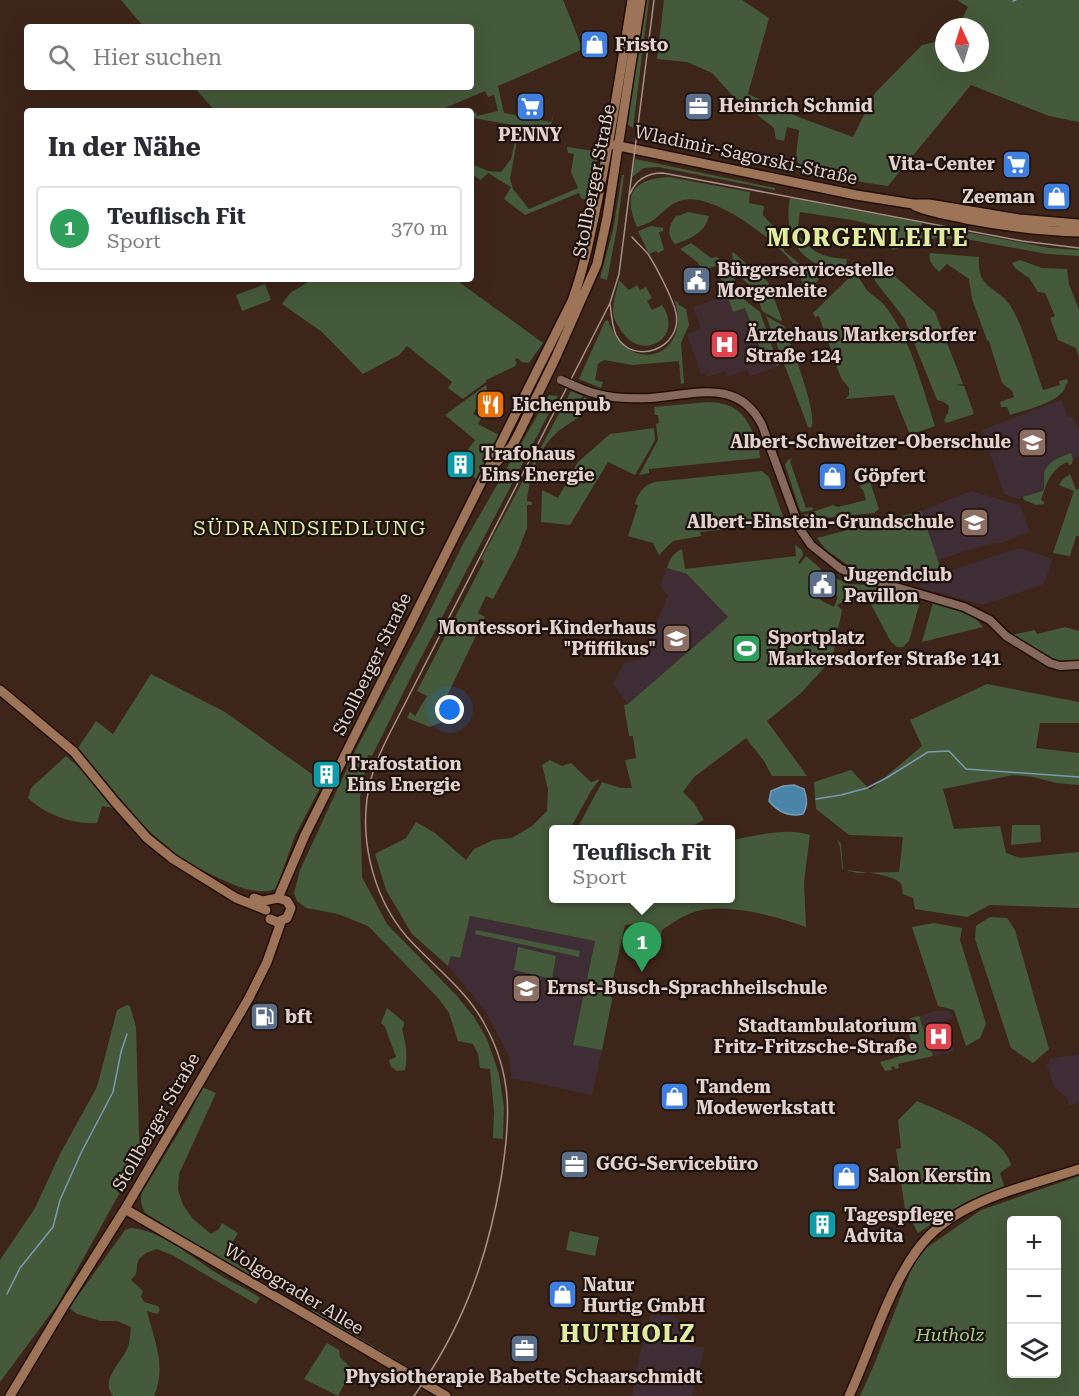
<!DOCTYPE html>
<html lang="de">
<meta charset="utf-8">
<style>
:root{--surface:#fff;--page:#f2f2f3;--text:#2b2b33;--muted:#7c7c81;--line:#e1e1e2;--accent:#696f3d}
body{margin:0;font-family:"Roboto Serif",serif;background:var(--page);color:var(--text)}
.controls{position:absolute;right:18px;bottom:18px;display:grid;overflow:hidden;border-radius:6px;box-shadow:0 6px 24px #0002}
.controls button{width:54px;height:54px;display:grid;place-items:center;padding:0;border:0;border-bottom:2px solid var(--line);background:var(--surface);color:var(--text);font:30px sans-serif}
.compass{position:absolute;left:935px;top:18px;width:54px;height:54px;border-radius:50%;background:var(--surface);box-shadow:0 6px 24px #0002;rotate:356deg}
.you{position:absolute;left:450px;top:710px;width:21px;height:21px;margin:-15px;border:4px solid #fff;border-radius:50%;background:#1a73e8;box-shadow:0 0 0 9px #1a73e833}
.badge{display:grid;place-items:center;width:39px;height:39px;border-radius:50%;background:var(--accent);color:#fff;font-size:20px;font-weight:700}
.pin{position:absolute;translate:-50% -50px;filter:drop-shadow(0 2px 3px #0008)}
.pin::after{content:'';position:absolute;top:32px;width:21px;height:18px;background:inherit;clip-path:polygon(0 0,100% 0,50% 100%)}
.popup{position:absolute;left:549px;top:825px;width:186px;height:78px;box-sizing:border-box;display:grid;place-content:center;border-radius:6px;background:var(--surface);filter:drop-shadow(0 2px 4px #0005);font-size:20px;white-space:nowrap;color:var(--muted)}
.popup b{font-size:22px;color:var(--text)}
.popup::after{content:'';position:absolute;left:50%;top:100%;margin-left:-12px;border:12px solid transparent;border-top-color:var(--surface)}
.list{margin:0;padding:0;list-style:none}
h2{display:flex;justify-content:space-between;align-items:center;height:78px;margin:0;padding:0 24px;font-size:26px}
h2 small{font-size:20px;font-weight:400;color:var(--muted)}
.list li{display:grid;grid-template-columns:39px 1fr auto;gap:18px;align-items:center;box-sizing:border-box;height:84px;margin:0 12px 12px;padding:0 12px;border:2px solid var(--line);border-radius:6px}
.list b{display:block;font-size:22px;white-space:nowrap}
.list p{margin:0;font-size:20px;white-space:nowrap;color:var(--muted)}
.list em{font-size:20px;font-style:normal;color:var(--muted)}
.icon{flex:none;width:33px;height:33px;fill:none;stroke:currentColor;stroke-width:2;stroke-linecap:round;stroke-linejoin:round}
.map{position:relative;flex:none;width:1079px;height:1396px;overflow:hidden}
.search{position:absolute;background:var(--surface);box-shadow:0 6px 24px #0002;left:24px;top:24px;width:450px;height:66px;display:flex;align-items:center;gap:15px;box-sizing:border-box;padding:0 21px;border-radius:6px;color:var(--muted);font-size:22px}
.panel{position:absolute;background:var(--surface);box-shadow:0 6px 24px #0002;left:24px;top:108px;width:450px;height:174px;border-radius:6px}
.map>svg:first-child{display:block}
.education{fill:#3f2d35}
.medical{fill:#402d32}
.green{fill:#455a3a;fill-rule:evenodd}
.water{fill:#4b84a9;stroke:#799bb3;stroke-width:1.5}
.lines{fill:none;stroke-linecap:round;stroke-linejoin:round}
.stream{stroke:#799bb3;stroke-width:1.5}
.tertiary-casing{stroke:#230d04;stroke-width:11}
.secondary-casing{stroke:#230d04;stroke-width:12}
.tertiary{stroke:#86695c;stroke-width:8}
.secondary{stroke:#9e7459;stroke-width:9}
.tram{stroke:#a59189;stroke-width:1.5}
.tertiary-bridge-casing{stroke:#230d04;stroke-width:11;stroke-linecap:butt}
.tertiary-bridge{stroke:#86695c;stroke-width:8}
.labels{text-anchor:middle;stroke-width:4.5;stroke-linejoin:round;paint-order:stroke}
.poi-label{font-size:18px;font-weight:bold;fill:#e3d2cb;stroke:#1c110c;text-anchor:start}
.street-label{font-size:18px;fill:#e3d2cb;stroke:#1c110c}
.park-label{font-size:18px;font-style:italic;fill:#a1d288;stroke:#1c110c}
.neighbourhood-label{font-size:20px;letter-spacing:1.5px;fill:#e0ec9e;stroke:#1c110c}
.district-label{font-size:24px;font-weight:bold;letter-spacing:1.5px;fill:#e0ec9e;stroke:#1c110c}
</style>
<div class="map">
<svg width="1079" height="1396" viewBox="0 0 1079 1396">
<rect width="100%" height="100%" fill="#3d2519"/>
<path class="education" d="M 1061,400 L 1068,417 L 1073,416 L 1079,431 L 1079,457 L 1073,459 L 1071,454 L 1055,460 L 1043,491 L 1018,499 L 1004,494 L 982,430 Z
M 971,491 L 1020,505 L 1030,532 L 1001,543 L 989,544 L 937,560 L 921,511 Z
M 1019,548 L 1053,559 L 1044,584 L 983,605 L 920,588 L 919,581 Z
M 667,568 L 687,574 L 728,617 L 628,704 L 613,684 L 624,663 L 641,659 L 668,596 L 660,585 Z
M 470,916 L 595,941 L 573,1045 L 602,1050 L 592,1095 L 511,1078 L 509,1056 L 485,1010 L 448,966 L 451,956 L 460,958 Z
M 1079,1054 L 1079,1103 L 1069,1106 L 1067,1098 L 1054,1087 L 1047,1066 L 1050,1059 Z
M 651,1315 L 674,1316 L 682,1323 L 684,1341 L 690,1346 L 705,1347 L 692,1396 L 632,1396 L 638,1362 Z"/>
<path class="medical" d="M 727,295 L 733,312 L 745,308 L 763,358 L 773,355 L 777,367 L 750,376 L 747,370 L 727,377 L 725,371 L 710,376 L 706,376 L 705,373 L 701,374 L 687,334 L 701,329 L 693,307 Z
M 935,1011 L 949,1011 L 954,1017 L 944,1021 L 954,1052 L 933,1056 L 919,1016 Z"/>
<path class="green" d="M 121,0 L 563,0 L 581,45 L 581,50 L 498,86 L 504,113 L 551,122 L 554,114 L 551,125 L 541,130 L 473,118 L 472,114 L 476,112 L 477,116 L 498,111 L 494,95 L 488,97 L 485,91 L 438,111 L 215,111 L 194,87 L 471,87 L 471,27 L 144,27 Z
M 644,0 L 649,0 L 633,128 L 625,123 Z
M 664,0 L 742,0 L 769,18 L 748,94 L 801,118 L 853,137 L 875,93 L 922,45 L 944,40 L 944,63 L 980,63 L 980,27 L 958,27 L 968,7 L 957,0 L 1079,0 L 1079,122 L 1049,116 L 971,85 L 888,186 L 809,174 C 790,163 798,149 799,130 L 787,127 L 784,141 L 776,139 L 774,128 L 732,95 L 712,73 L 687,62 L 657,59 Z
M 515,141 L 517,141 L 510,179 L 513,189 L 529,209 L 578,188 L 571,172 L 574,154 L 568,153 L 567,147 L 594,151 L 598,156 L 588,201 L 581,198 L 579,193 L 525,215 L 504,199 L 511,187 L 488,173 L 481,180 L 471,174 L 471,164 L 488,171 L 501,172 L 511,159 Z
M 635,159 L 775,188 L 775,190 L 658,167 L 644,168 L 632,177 Z
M 622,175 L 624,175 L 617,228 L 607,280 L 600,278 L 613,230 Z
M 669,177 L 750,192 L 749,203 L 764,206 L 763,215 L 773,226 L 769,228 L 771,236 L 777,236 L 785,252 L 819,279 L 813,287 L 807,289 L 804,287 C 801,280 799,272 795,266 C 778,242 714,192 683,200 C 671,203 667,209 657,217 C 652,222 644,225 637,227 C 622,193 634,179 669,177 Z
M 790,198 L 922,223 L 921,227 L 945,233 L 960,240 L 936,238 L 892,250 L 891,229 L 852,220 L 800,212 L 797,233 C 813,253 821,257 847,259 L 846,266 C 837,266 826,268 817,264 C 791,252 785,224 790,198 Z
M 688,212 L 709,216 C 705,233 690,239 675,244 C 666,235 669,224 677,215 L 678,216 Z
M 929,225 L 1050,248 L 1079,250 L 1079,256 L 1047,254 L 971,240 Z
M 651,226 L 663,228 L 663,231 L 659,232 L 664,250 L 658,253 L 656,251 L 649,254 L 638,231 Z
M 691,243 L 711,258 L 717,257 L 732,272 L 736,285 L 725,290 L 716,266 L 703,270 L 697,262 L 680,249 Z
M 733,252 L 768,282 L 782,320 L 780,321 L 762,311 L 756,291 L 735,272 L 732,254 Z
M 930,253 L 979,257 C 976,292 1001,286 1013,310 C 1025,332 1034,366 1043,390 L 1060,385 L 1059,381 L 1067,379 L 1068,383 L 1066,384 C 1064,402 1025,410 1010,415 L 1007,407 L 1001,407 L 1000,402 L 1014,397 L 1012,391 L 1002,383 L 989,341 L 987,340 L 972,299 L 969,279 L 947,264 L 939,272 C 933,266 928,262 930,253 Z
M 1020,260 L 1042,268 L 1067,269 L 1069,284 L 1079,310 L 1079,357 L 1076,348 L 1058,340 L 1050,318 L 1055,316 L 1045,293 L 1038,292 L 1029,278 L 1016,269 L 1012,263 Z
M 888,270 L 935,312 L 963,384 L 955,385 L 964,386 L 974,414 L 946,423 L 944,420 L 948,413 L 949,406 L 944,402 L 937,400 L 904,318 L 875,281 L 874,276 L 879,272 Z
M 851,276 L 856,276 C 861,279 863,285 867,290 C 872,296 880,299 885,306 C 911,339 922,386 935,426 L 910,435 L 894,395 L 845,399 L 849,395 L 849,388 L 841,378 L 819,316 L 815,317 L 813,313 Z
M 313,279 L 455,279 L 543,343 L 529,363 L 522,362 L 517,358 L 515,360 L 517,363 L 515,366 L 486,380 L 486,382 L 463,399 L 448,388 L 452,382 L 407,346 L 399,355 L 363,374 L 322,332 L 282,304 L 290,293 Z
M 619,280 L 629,290 L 637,285 L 640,290 L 646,287 L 652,298 L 647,301 L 652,310 L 662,305 C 685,338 641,364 620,329 C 617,324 613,318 613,312 C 613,301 617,290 619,280 Z
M 265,284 L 271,300 L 242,311 L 236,295 Z
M 727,295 L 741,297 L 760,312 L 774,352 L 781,362 L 777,367 L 773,355 L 764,359 L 745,308 L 733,312 Z
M 677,301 L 679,305 L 686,309 L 689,325 L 681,343 L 684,383 L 681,384 L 679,361 L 633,365 L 604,360 L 598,364 L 595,380 L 603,382 L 601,388 L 579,379 L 605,321 L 608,320 C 629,379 692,356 675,302 Z
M 766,316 L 784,326 C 790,344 819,414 811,428 L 808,427 Z
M 486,385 L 487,389 L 473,414 L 481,418 L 478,424 L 499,435 L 476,479 L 457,464 L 475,440 L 445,415 Z
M 571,391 L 583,396 L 573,407 L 576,407 L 585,397 L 588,400 L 589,407 C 581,418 570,422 560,430 C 538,447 530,476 527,501 L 532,502 L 532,505 L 527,505 L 527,528 L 517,554 L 493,599 L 486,596 L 478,613 L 485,617 L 444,702 L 447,708 L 442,722 L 430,727 L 407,718 L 410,712 L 415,716 L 427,696 L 417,691 L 484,561 L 481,559 Z
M 549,395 L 558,396 L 415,669 L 372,756 L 368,755 L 360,798 L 362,877 L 387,924 L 457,996 L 474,1017 L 487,1039 L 499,1074 L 504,1107 L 503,1139 L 493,1138 L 494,1112 L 490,1069 L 480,1068 L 478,1054 L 473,1044 L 458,1041 L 449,1013 L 439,999 L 368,926 L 338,914 L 306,908 L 297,901 L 294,893 L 300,870 L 357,747 L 423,625 L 463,544 Z
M 708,402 C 734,403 744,412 754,435 C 757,443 760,450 760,458 L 649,469 L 649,473 L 639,475 L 658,440 L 656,424 L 659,423 L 658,415 L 655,415 L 654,407 Z
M 654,428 L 655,439 L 653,444 L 635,475 L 608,462 L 570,525 L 541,522 L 542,490 L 558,498 L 578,462 L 610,434 Z
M 1071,453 L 1073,459 L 1072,464 L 1069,465 L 1067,462 C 1050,470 1047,483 1041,500 L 1044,502 L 1044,504 L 1036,505 L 1024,500 L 1023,497 L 1043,491 C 1045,484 1044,482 1044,475 C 1045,462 1060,457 1071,453 Z
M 793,458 L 790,461 L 806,508 L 812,507 L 813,510 L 802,512 L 800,511 L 785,465 L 788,460 Z
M 762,471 L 769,477 L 787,528 L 769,530 L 768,525 L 700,532 L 701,536 L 673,541 L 659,555 L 653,543 L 628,536 L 638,505 L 635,504 C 638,493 643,486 654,482 Z
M 1070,474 L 1076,490 L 1079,489 L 1079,536 L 1076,536 L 1070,556 L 1053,553 L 1074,491 L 1059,485 L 1062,480 Z
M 870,482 L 879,509 L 874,513 L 804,520 L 804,515 L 833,505 L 838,507 L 866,500 L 863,490 L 859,486 Z
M 921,511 L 941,569 L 899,585 L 852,568 L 826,550 L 817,538 Z
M 795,545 L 802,550 L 803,555 L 798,563 L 800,564 L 806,556 L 821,569 L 820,576 L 814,582 L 815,595 L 822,601 L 834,607 L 837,599 L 835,578 L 849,584 L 870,585 L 919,600 L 920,602 L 909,641 L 903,647 L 897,647 L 891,642 L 866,595 L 858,594 L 837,605 L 842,610 L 832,659 L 800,694 L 767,721 L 807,776 L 772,776 L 764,761 L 746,738 L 694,777 L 683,792 L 694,803 L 704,820 L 686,829 L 577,829 L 602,782 L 621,788 L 632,788 L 625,760 L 636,758 L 633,736 L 629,736 L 624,705 L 628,704 L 728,617 L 687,574 L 667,568 C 670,558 673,553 682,549 L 685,569 L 796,556 Z
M 933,602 C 953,606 970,609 983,627 L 922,642 Z
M 1065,627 L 1079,631 L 1079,665 L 1060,666 L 1006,636 L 1035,630 L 1037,634 Z
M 151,674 L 225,712 L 323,782 L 295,836 L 276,889 C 259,895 240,888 223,880 C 205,872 187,863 171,851 C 135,822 109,783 78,748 L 96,721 L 113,734 Z
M 987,684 L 1079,702 L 1079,723 L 1040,723 L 1036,748 L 1079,753 L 1079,785 L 1056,783 L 1033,777 L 1014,775 L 943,789 L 954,829 L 1000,826 L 1006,853 L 1020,858 L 1079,852 L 1079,908 L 990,905 L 967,917 L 915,909 L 913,898 L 903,894 C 902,891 903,887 901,884 C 894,873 855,872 842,869 L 840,847 L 837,839 L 841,844 L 843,869 L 857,873 L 899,872 L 903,837 L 849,835 L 816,809 L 814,782 L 851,770 L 870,790 L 922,746 L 910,720 Z
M 66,756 L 91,777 L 114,808 L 102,806 L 97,823 C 73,825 45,814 28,798 L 31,788 Z
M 550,760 L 562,766 L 571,763 L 591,782 L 600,779 L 591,791 L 570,829 L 554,830 L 554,898 L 730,898 L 731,840 C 755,836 785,827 810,835 L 804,882 L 806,927 C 775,916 723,901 691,913 C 681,917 671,924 662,930 L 659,945 L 630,939 L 633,924 L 625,925 L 610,992 L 612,1000 L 602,1050 L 573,1045 L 595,941 L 470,916 L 460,958 L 451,956 L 448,966 L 412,934 L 386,890 L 375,854 L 406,838 L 416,822 L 435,833 L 466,860 L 474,849 L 493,840 L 512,838 L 532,826 L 547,811 L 548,789 L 542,765 Z
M 1012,825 L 1040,825 L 1041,842 L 1011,845 Z
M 990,917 L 1007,918 L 1015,930 L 1049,1049 L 1033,1063 L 1011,1048 L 975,939 L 976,926 Z
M 934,923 L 962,928 L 960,940 L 986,1024 L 980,1038 L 966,1046 L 954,1010 L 938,1006 L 912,927 Z
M 476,930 L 580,951 L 579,957 L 475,934 Z
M 518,947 L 556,956 L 552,979 L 514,970 Z
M 127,1005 L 130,1006 L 136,1027 L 139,1136 L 143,1151 L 58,1304 L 0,1382 L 0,1260 L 35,1208 L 60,1154 L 97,1087 L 117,1010 Z
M 387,1008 L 404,1022 L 404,1025 L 402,1029 C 406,1044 408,1055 405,1070 L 397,1071 L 391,1067 L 389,1060 L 396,1057 L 385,1027 L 381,1023 Z
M 919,1016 L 933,1056 L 898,1064 L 899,1068 L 895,1069 L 894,1066 L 891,1067 L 892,1070 L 885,1071 L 880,1062 L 908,1054 L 906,1047 L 912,1044 L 907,1027 L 911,1018 Z
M 202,1087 L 216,1093 L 179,1174 L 178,1190 L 183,1205 L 193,1219 L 211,1234 L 219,1229 L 222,1223 L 238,1233 L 224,1256 L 259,1277 L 256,1282 L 145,1213 C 141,1205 140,1200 142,1192 L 187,1119 Z
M 917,1101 C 942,1112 1005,1136 1011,1165 L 1000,1173 L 1004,1186 L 946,1215 L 918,1233 L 905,1209 L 896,1149 L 901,1148 L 898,1120 Z
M 1079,1176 L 1079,1396 L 860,1396 L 874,1365 L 910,1272 L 922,1251 L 981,1210 ZM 1012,1220 L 1056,1220 L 1056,1374 L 1012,1374 Z
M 131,1228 C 165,1231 194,1260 223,1277 C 235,1284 248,1289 260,1298 L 256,1304 L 172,1255 L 157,1249 L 146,1253 L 138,1260 L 136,1274 L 131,1280 L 143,1291 L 141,1296 L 144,1302 L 158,1306 L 160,1310 L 157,1314 L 147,1311 C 154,1340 167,1367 154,1396 L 113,1396 C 99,1380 123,1361 128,1347 C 130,1341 130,1333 131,1327 L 117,1321 L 101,1321 L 77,1314 L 69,1308 L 125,1230 Z
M 570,1231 L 599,1237 L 595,1256 L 566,1250 Z
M 309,1310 L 313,1310 L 417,1372 L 408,1369 L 308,1312 Z
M 327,1343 L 339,1350 L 340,1357 L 350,1367 L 350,1373 L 338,1396 L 304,1379 Z"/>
<path class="water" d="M 794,785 L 804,789 C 807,799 808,805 803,814 C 790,817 778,812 769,801 L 771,791 L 783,786 Z"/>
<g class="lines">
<path class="stream" d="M 1013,1 L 1016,0
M 816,799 L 841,795 L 867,788 L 888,777 L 928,752 L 949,751 L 966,769 L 1079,777
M 7,1294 L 20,1268 L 53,1227 L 60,1200 L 81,1153 L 113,1092 L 121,1052 L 127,1034"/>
<defs>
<path id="tertiary" d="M 582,389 C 604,398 626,399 650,398 C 693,395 738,377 762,425 L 800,529 L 811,545 L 841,569 L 855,575 L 964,607 L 990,620 L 1006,636 L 1050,663 L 1060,666 L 1079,665"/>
<path id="secondary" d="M 614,145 L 856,195 L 913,204 L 929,204 L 1019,219 L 1079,224
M 915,206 C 931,213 948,215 966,219 C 1003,226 1041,231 1079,232
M 493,466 L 512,446 L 518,435 L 555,359 L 597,264 L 607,218 L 641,0
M 0,690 L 74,752 L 115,802 L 147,838 L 173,859 L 236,898 L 266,910
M 254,898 L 263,901 L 278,898 L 287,901 L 291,908 L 287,918 L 277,922 L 270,919
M 278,898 L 305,835 L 572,301 C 584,268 590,237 597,203 C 611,136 621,68 632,0
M 125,1209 L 446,1396
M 10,1396 L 64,1306 L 125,1209 L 249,998 L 267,962 L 281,922
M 849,1396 C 871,1349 893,1272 929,1236 C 968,1197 1029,1186 1079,1169"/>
</defs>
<use href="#tertiary" class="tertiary-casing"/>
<use href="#secondary" class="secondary-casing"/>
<use href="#tertiary" class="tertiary"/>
<use href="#secondary" class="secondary"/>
<path class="tram" d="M 630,194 C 636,179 647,173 663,173 L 1022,241 L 1079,248
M 610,303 C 611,313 612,326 616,335 C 633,368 683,348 676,313 C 673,299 656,266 648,254 C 643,248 637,243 632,237
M 414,1396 C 462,1329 487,1261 501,1179 C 510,1123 514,1077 485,1025 C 467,990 433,966 407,937 C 371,895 357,832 371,779 C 376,760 385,742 394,725 L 610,303 L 619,274 L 654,0"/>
<defs>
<path id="tertiary-bridge" d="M 561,380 L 582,389"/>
</defs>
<use href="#tertiary-bridge" class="tertiary-bridge-casing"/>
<use href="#tertiary-bridge" class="tertiary-bridge"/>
</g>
<defs>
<symbol id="shop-square" viewBox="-11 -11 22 22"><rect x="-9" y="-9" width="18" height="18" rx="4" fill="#3f7fe0" stroke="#1c110c"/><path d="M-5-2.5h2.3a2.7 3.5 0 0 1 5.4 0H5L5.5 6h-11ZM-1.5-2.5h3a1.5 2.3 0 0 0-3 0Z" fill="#fff"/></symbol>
<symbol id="supermarket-square" viewBox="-11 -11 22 22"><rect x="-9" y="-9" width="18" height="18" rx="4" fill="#3f7fe0" stroke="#1c110c"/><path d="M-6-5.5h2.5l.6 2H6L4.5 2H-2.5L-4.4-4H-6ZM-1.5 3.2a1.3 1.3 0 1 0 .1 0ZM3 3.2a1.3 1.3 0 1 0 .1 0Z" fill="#fff"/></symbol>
<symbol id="office-square" viewBox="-11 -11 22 22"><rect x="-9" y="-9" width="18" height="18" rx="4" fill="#5c6f8a" stroke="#1c110c"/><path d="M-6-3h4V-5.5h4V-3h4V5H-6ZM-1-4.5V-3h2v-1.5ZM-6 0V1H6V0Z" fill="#fff"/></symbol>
<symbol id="civic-square" viewBox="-11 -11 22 22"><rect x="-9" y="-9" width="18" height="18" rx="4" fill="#5c6f8a" stroke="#1c110c"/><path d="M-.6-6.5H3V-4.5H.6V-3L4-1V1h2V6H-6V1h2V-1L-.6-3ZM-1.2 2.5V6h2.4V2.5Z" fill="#fff"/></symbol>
<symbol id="hospital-square" viewBox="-11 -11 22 22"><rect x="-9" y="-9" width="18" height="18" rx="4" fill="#e0444e" stroke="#1c110c"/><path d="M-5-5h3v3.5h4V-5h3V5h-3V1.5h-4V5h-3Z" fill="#fff"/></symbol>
<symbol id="restaurant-square" viewBox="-11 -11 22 22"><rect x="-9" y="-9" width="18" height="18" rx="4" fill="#e8710a" stroke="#1c110c"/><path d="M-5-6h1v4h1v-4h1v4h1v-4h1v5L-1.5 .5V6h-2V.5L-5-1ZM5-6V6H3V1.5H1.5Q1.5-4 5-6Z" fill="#fff"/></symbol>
<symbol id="school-square" viewBox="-11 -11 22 22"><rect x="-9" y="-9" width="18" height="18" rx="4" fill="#8d6e63" stroke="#1c110c"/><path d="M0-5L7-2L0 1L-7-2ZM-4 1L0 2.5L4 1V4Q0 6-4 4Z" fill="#fff"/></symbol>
<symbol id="building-square" viewBox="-11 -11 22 22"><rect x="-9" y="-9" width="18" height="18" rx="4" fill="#0f9aa8" stroke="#1c110c"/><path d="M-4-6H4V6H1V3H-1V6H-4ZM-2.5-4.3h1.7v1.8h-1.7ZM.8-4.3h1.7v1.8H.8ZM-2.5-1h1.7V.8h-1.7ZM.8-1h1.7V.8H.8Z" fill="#fff"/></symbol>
<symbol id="stadium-square" viewBox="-11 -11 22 22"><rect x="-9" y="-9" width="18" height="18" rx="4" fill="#2e9e5b" stroke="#1c110c"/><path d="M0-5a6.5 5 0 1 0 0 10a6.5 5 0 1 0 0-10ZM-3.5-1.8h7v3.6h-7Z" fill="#fff"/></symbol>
<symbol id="fuel-square" viewBox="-11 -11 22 22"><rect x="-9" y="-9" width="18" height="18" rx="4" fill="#5c6f8a" stroke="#1c110c"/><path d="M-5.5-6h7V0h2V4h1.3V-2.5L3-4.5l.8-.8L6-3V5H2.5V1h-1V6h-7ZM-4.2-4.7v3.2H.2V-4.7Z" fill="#fff"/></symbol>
</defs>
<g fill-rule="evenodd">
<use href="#shop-square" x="578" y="28" width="33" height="33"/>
<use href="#supermarket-square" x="514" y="90" width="33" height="33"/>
<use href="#office-square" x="682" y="90" width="33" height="33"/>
<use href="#supermarket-square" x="1000" y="148" width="33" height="33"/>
<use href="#shop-square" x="1040" y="180" width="33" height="33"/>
<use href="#civic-square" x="680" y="264" width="33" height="33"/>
<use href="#hospital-square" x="708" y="328" width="33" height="33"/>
<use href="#restaurant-square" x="474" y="388" width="33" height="33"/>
<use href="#school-square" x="1016" y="426" width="33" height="33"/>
<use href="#building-square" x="444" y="448" width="33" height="33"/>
<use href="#shop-square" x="816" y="460" width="33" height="33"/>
<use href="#school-square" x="958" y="506" width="33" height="33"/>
<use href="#civic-square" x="806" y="568" width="33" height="33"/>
<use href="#school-square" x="660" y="622" width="33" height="33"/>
<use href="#stadium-square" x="730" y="632" width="33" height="33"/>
<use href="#building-square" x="310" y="758" width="33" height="33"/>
<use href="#school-square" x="510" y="972" width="33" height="33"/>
<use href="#fuel-square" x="248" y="1000" width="33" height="33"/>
<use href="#hospital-square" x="922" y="1020" width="33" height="33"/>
<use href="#shop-square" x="658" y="1080" width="33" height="33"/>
<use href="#office-square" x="558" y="1148" width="33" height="33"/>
<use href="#shop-square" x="830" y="1160" width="33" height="33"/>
<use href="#building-square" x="806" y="1208" width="33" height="33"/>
<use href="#shop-square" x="546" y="1278" width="33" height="33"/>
<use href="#office-square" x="508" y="1332" width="33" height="33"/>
</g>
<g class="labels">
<g class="poi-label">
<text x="615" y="51">Fristo</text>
<text x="719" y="112">Heinrich Schmid</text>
<text x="530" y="141" text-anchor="middle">PENNY</text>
<text x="995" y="170" text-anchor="end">Vita-Center</text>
<text x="1035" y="203" text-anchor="end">Zeeman</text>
<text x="717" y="276">Bürgerservicestelle<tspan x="717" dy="21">Morgenleite</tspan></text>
<text x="746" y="341">Ärztehaus Markersdorfer<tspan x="746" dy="21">Straße 124</tspan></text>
<text x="512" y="411">Eichenpub</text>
<text x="1011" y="448" text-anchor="end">Albert-Schweitzer-Oberschule</text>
<text x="481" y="460">Trafohaus<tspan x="481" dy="21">Eins Energie</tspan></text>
<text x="854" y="482">Göpfert</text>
<text x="954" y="528" text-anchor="end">Albert-Einstein-Grundschule</text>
<text x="844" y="581">Jugendclub<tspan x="844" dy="21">Pavillon</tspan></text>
<text x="656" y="634" text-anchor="end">Montessori-Kinderhaus<tspan x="656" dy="21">"Pfiffikus"</tspan></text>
<text x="768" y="644">Sportplatz<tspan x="768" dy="21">Markersdorfer Straße 141</tspan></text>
<text x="347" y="770">Trafostation<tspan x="347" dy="21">Eins Energie</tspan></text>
<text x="547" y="994">Ernst-Busch-Sprachheilschule</text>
<text x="285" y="1023">bft</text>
<text x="917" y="1032" text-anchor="end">Stadtambulatorium<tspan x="917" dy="21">Fritz-Fritzsche-Straße</tspan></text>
<text x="696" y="1093">Tandem<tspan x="696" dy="21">Modewerkstatt</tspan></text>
<text x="596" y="1170">GGG-Servicebüro</text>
<text x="868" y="1182">Salon Kerstin</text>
<text x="844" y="1221">Tagespflege<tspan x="844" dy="21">Advita</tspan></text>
<text x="583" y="1291">Natur<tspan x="583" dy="21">Hurtig GmbH</tspan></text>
<text x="524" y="1383" text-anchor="middle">Physiotherapie Babette Schaarschmidt</text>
</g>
<g class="street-label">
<text transform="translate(746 155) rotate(12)" y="6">Wladimir-Sagorski-Straße</text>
<text transform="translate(594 181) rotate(-79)" y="6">Stollberger Straße</text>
<text transform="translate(372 664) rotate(-64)" y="6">Stollberger Straße</text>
<text transform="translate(156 1122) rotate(-60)" y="6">Stollberger Straße</text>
<text transform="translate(294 1289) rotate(31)" y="6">Wolgograder Allee</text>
</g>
<g class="park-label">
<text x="950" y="1341">Hutholz</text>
</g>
<g class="neighbourhood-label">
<text x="310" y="535">SÜDRANDSIEDLUNG</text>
</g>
<g class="district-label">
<text x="868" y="246">MORGENLEITE</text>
<text x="628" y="1342">HUTHOLZ</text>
</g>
</g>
</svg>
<div class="controls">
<button>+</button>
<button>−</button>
<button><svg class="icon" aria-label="layers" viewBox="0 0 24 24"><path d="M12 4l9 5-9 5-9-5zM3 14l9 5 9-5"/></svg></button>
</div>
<svg class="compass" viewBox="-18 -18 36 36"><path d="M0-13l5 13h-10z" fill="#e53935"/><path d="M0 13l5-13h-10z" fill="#7c7c81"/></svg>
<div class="you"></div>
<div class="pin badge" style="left:642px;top:972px;background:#2e9e5b">1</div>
<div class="popup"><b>Teuflisch Fit</b>Sport</div>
<div class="search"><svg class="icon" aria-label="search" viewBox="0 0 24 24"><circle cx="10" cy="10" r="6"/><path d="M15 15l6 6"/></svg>Hier suchen</div>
<section class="panel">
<h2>In der Nähe<small></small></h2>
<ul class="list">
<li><span class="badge" style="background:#2e9e5b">1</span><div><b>Teuflisch Fit</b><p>Sport</p></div><em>370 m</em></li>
</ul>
</section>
</div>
